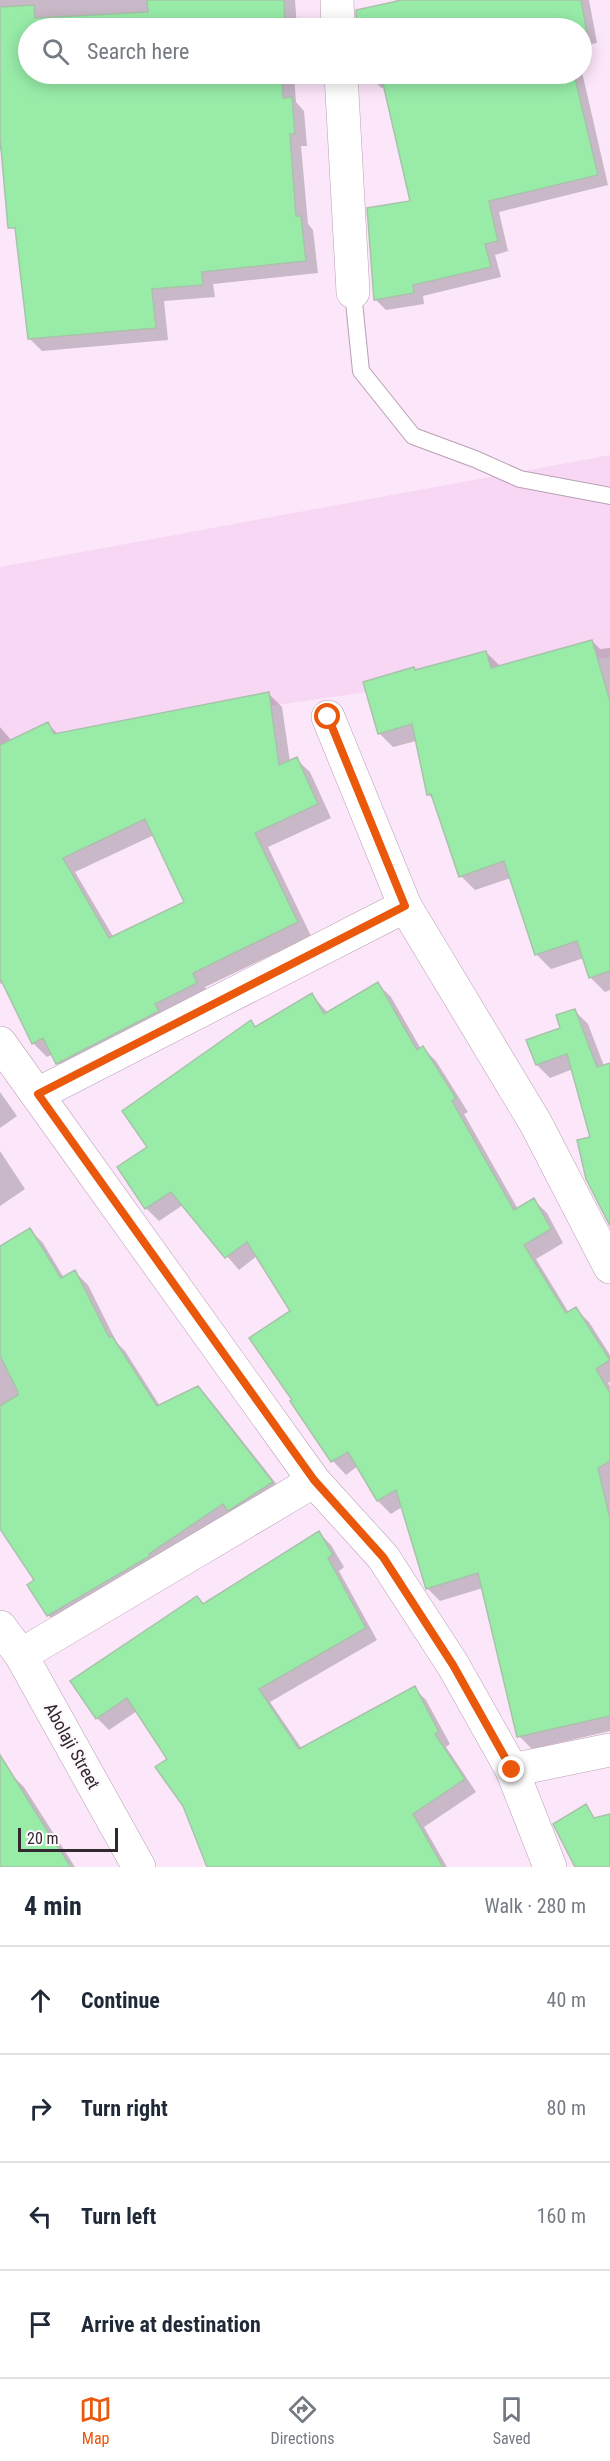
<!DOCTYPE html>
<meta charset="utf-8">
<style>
:root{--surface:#fff;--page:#f2f2f3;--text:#1f2937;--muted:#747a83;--line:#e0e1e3;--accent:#ea580c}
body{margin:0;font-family:"Roboto Condensed",sans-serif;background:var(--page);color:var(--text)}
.scale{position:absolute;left:18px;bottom:15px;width:100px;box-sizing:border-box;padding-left:6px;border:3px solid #322830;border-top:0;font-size:16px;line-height:21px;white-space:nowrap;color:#322830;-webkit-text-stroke:4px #fff9fe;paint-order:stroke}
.stop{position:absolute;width:18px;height:18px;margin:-14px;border:4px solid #ea580c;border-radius:50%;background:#fff}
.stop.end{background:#ea580c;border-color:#fff;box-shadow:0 2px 6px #0008}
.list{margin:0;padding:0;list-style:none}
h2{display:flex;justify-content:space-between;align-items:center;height:78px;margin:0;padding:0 24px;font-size:26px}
h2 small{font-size:20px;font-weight:400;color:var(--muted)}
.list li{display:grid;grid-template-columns:39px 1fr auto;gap:18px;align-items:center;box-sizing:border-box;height:108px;padding:0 24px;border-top:2px solid var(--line)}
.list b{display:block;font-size:22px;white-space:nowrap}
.list em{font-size:20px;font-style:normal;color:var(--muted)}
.icon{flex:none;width:33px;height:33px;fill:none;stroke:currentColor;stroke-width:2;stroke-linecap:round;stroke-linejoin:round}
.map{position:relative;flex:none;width:610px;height:1867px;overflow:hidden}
.search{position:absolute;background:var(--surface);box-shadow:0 3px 15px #0003;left:18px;right:18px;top:18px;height:66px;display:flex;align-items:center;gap:15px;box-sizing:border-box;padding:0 21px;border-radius:33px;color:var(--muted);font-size:22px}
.sheet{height:510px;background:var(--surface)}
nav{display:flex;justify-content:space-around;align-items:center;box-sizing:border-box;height:84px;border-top:2px solid var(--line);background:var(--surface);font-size:16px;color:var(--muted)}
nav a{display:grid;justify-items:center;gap:3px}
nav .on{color:var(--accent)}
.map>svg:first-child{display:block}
.built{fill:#f8d7f4}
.shadow{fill:#0003;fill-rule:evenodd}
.building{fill:#98eca8;stroke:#a8c2ab;stroke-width:1.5;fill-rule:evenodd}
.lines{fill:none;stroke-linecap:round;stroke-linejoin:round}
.service-casing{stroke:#b99fb5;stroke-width:18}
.minor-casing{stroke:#b99fb5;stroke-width:34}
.service{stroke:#fff;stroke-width:16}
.minor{stroke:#fff;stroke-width:33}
.route{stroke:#ea580c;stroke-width:8}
.labels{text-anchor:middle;stroke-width:5;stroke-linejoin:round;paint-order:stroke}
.street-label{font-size:18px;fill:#322830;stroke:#fff9fe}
</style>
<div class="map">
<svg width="610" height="1867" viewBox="0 0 610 1867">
<rect width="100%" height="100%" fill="#fce6f9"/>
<path class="built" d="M 610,455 L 610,657 L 0,745 L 0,567 Z"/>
<path class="shadow" d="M 0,0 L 295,0 L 297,28 L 28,28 L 28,74 L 294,74 L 296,102 L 304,111 L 307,146 L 301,146 L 308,224 L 313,230 L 318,273 L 213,284 L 215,297 L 164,301 L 168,340 L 42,351 L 29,338 L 17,232 L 10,224 L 3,153 L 0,150 Z
M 396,0 L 589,0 L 597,43 L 582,46 L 582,28 L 358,28 L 397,3 Z
M 582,72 L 608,185 L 499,212 L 508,251 L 495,255 L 501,277 L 423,296 L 424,304 L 386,310 L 375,299 L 412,202 L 385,87 L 381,88 L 369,74 L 582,74 Z
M 592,641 L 600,649 L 610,648 L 610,990 L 605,992 L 590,977 L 584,958 L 551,969 L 536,954 L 511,878 L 475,890 L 461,876 L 434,800 L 428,794 L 416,741 L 393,747 L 379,733 L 416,672 L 486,652 L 501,667 Z
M 268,693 L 282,707 L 290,762 L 296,759 L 310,772 L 331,818 L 268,847 L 311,936 L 205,987 L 210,997 L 71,1076 L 58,1063 L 53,1054 L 47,1057 L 33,1043 L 4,982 L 0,984 L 0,727 L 12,741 L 48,724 L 59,735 ZM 154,835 L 186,903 L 114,938 L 75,872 Z
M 378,984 L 391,997 L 421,1049 L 423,1048 L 436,1061 L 468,1112 L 464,1114 L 518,1209 L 534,1200 L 547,1213 L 563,1243 L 536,1259 L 569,1313 L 576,1309 L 589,1322 L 610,1355 L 610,1382 L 608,1383 L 610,1386 L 610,1731 L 532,1749 L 519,1736 L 483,1588 L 440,1601 L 427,1588 L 402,1507 L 391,1514 L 378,1501 L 358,1466 L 346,1475 L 333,1461 L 293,1401 L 293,1312 L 257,1256 L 239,1270 L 183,1205 L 159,1221 L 146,1208 L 149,1147 L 250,1022 L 256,1028 L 312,995 L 328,1013 Z
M 575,1011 L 588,1024 L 604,1066 L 610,1064 L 610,1217 L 592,1139 L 573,1069 L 550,1078 L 537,1065 Z
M 0,1092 L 17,1116 L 0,1128 Z
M 0,1151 L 25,1189 L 0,1206 Z
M 30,1230 L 43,1243 L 64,1278 L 75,1272 L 88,1285 L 117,1343 L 125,1351 L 160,1406 L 198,1388 L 211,1401 L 285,1495 L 61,1628 L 48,1615 L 36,1580 L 0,1525 L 0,1248 Z
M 319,1533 L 331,1545 L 344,1567 L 339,1571 L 377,1640 L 270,1702 L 302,1749 L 414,1688 L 426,1700 L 450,1744 L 446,1747 L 476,1792 L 424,1827 L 447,1867 L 209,1867 L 169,1759 L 137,1711 L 109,1730 L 97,1718 L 72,1682 L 197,1598 L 204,1605 Z
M 0,1772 L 10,1773 L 24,1787 L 75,1867 L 0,1867 Z"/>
<path class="building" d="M 147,0 L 284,0 L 285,28 L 28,28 L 28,74 L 282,74 L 283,98 L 292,97 L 295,134 L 290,134 L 296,216 L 301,216 L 306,261 L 202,272 L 203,285 L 152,289 L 156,328 L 28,339 L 15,228 L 8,228 L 0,137 L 0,7 L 34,5 L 35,18 L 148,12 Z
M 402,0 L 581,0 L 587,32 L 582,33 L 582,28 L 357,28 L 356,10 Z
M 368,74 L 574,74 L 598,175 L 489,201 L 498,241 L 485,244 L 491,267 L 413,285 L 414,293 L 374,300 L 367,208 L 410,201 L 381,75 L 369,78 Z
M 592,640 L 610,701 L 610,971 L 589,978 L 577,941 L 535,955 L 504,861 L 459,877 L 431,794 L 427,795 L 412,724 L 378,734 L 363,682 L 414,667 L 415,670 L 486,651 L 491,668 Z
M 269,692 L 279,765 L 297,757 L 318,804 L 255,833 L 298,922 L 193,973 L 197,983 L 155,1004 L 159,1011 L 56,1064 L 43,1038 L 32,1044 L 0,978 L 0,745 L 48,722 L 54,734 ZM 145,819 L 184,902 L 109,938 L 63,858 Z
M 378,982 L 417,1050 L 423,1046 L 456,1098 L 452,1101 L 514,1210 L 534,1198 L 551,1229 L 524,1245 L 566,1313 L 576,1307 L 610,1360 L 596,1369 L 610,1393 L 610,1461 L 598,1468 L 610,1519 L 610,1716 L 517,1737 L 478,1573 L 426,1589 L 396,1490 L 377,1501 L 348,1452 L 331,1462 L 290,1401 L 292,1400 L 249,1338 L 290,1311 L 247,1242 L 225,1258 L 171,1192 L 145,1209 L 117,1167 L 147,1147 L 122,1111 L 251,1020 L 255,1027 L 312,993 L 324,1014 Z
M 575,1009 L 597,1067 L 610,1063 L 610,1226 L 586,1179 L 577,1140 L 590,1137 L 567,1054 L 536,1065 L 526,1040 L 560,1028 L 556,1015 Z
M 30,1228 L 61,1278 L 75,1270 L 109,1337 L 112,1336 L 157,1406 L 198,1386 L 273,1482 L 228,1511 L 223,1504 L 149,1554 L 150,1556 L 47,1616 L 27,1585 L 34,1580 L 0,1529 L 0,1406 L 18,1395 L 18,1392 L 0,1356 L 0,1246 Z
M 319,1531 L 333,1555 L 328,1558 L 366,1628 L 259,1689 L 299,1749 L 415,1686 L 439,1732 L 435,1734 L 465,1779 L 413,1814 L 443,1867 L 207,1867 L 183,1806 L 155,1767 L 167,1759 L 127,1698 L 96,1719 L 70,1681 L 197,1596 L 203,1604 Z
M 0,1755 L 45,1827 L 71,1867 L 0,1867 Z
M 586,1804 L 594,1818 L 610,1814 L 610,1867 L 575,1867 L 553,1824 Z"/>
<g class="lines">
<defs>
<path id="service" d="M 353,292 L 361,371 L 413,436 L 475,459 L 520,479 L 610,496"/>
<path id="minor" d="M 337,0 L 338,28
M 341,74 L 353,292
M 328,717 L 405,906 L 535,1122 L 610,1267
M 0,1043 L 314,1481 L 383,1557 L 453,1665 L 512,1770 L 550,1867
M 38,1094 L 405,906
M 0,1627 L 21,1655 L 139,1867
M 21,1655 L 314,1481
M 512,1770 L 610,1750"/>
</defs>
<use href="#service" class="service-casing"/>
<use href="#minor" class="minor-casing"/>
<use href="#service" class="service"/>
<use href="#minor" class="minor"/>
</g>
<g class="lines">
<path class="route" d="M 328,717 L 405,906 L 38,1094 L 314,1480 L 383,1557 L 453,1665 L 512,1770"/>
</g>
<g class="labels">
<g class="street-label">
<text transform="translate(72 1746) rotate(61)" y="6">Abolaji Street</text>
</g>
</g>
</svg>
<div class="scale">20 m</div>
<div class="stop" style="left:328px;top:717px"></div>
<div class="stop end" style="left:512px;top:1770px"></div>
<div class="search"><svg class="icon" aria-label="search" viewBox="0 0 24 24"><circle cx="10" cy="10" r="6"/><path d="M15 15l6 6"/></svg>Search here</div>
</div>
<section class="sheet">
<h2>4 min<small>Walk · 280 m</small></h2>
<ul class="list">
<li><svg class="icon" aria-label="ahead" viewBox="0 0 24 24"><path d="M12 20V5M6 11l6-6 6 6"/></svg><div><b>Continue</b></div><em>40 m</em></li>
<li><svg class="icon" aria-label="right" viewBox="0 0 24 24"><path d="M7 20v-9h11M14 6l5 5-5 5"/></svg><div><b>Turn right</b></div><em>80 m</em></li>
<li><svg class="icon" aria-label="left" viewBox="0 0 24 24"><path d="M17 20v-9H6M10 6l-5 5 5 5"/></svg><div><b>Turn left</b></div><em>160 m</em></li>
<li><svg class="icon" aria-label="arrive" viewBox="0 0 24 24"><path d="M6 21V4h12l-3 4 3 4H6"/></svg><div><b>Arrive at destination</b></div></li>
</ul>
</section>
<nav>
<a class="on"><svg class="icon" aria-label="map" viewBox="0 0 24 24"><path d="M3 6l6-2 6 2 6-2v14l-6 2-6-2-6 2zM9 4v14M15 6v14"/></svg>Map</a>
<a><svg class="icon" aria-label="directions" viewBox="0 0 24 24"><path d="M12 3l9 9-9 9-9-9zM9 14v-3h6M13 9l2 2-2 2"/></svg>Directions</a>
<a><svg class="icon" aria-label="saved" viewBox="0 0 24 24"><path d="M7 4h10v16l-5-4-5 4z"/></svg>Saved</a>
</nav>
